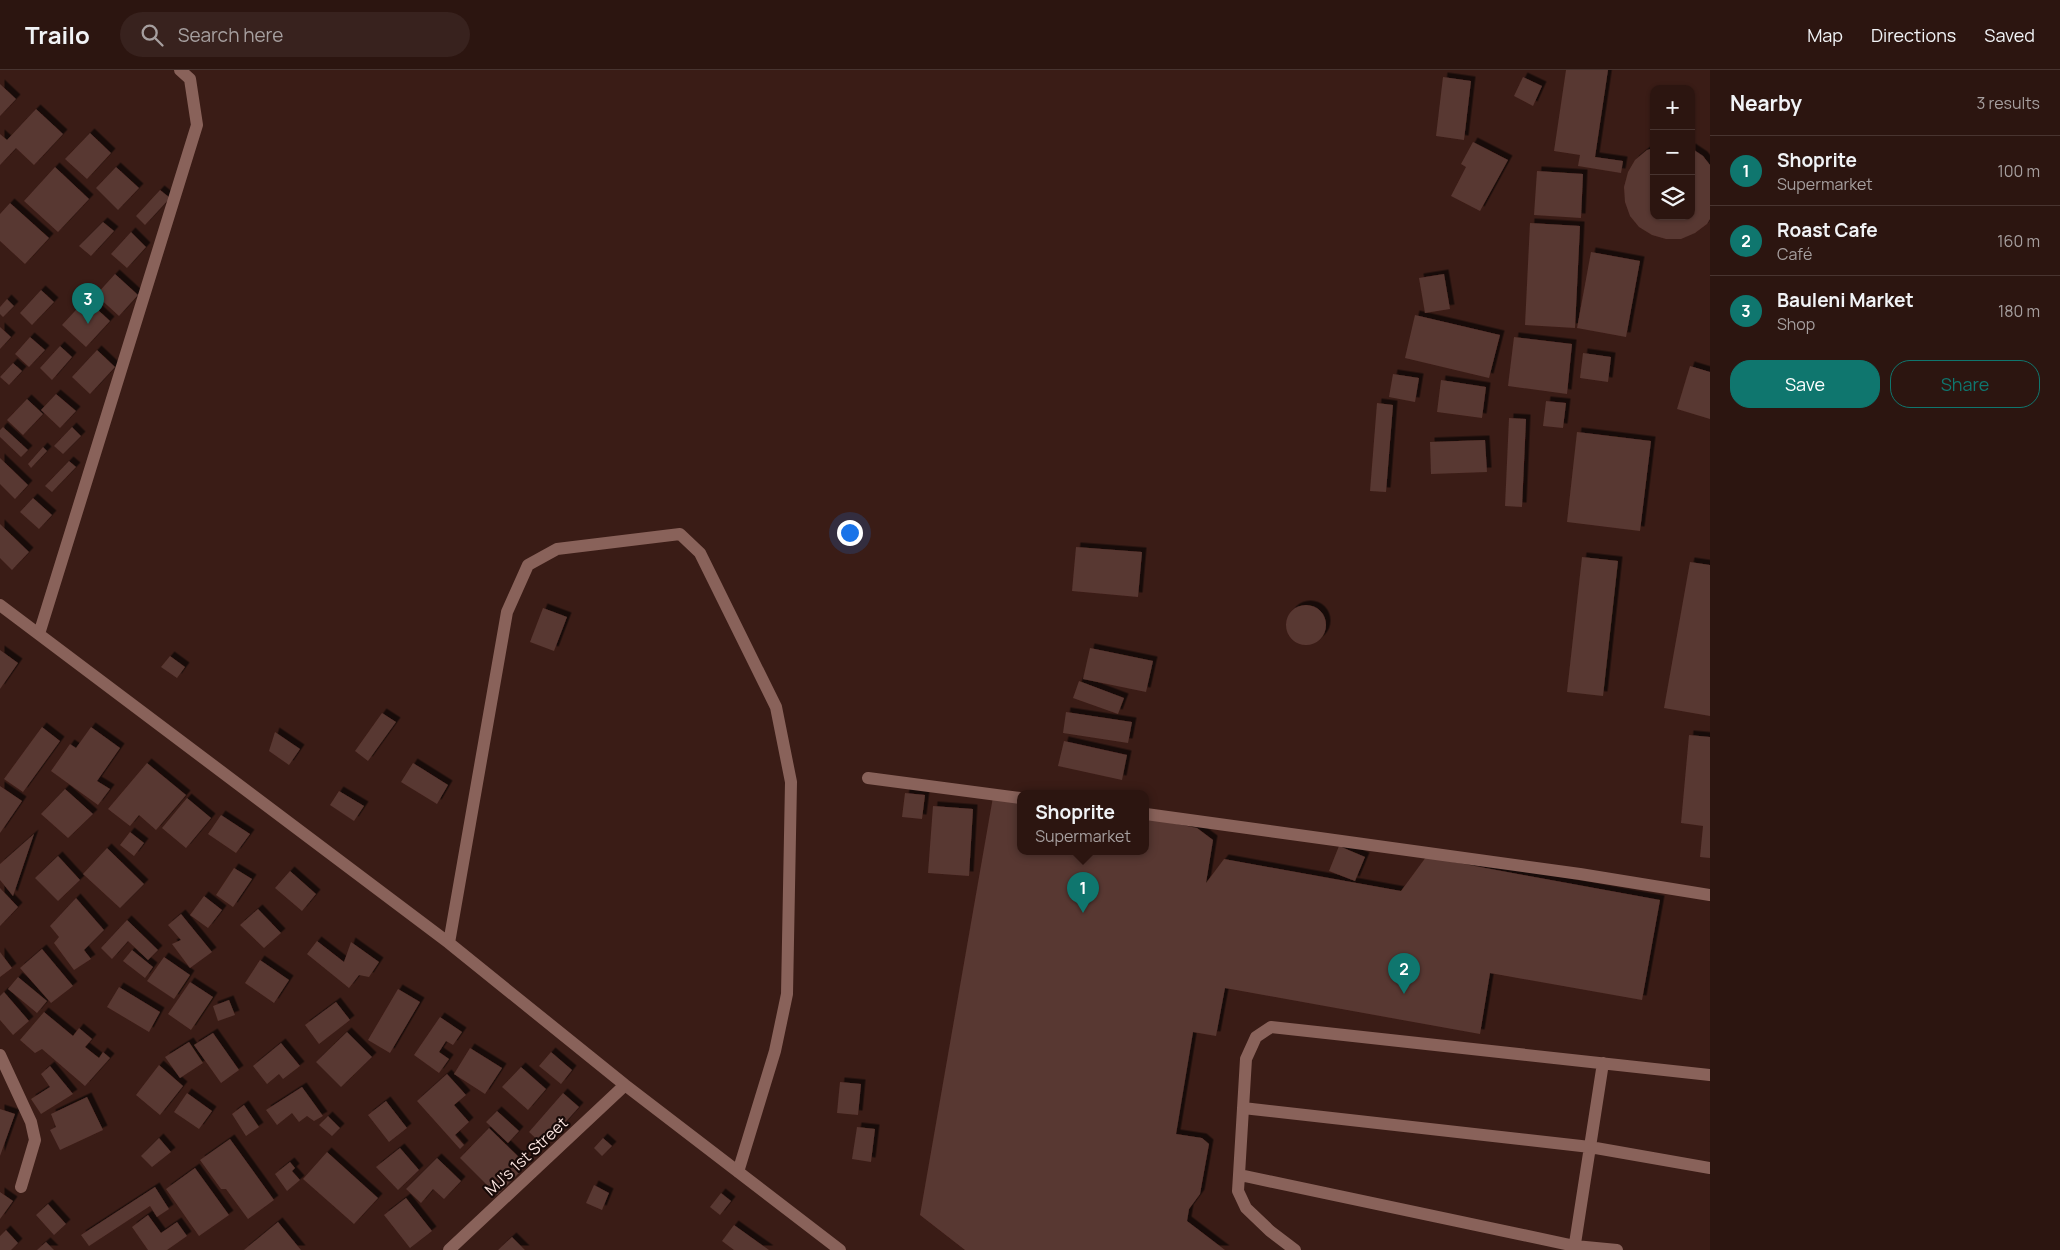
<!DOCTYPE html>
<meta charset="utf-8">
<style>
:root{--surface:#2c1510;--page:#38221e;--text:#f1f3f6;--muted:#a69f9f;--line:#483430;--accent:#0f766e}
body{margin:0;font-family:Manrope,sans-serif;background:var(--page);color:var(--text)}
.controls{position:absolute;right:15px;top:15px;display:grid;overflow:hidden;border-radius:10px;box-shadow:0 1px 4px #0004}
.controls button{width:45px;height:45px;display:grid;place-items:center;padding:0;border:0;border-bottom:1px solid var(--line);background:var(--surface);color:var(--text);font:25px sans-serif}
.you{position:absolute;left:849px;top:462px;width:18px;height:18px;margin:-12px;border:4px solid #fff;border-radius:50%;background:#1a73e8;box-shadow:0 0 0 8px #1a73e833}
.badge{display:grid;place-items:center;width:32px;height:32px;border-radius:50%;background:var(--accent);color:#fff;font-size:16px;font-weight:700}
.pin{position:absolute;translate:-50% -41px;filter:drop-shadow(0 1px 2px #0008)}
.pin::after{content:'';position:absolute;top:26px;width:18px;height:15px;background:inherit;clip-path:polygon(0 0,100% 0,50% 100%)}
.popup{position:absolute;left:1017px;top:720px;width:132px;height:65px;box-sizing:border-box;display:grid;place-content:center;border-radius:10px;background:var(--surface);filter:drop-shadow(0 1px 4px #0005);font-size:16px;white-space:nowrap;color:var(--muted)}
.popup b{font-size:19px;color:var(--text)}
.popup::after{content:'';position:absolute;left:50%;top:100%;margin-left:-10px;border:10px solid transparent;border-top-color:var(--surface)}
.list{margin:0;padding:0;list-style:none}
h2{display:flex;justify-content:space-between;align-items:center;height:65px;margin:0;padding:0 20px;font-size:21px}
h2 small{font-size:16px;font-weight:400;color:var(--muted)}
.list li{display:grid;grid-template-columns:32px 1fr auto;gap:15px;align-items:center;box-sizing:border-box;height:70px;padding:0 20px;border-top:1px solid var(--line)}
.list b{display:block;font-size:19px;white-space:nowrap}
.list p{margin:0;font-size:16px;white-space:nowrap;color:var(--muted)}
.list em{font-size:16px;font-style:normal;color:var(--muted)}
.actions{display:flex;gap:10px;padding:15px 20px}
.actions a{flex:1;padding:11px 0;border:1px solid var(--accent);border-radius:20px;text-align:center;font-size:18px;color:var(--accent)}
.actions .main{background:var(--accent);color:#fff}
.icon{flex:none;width:28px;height:28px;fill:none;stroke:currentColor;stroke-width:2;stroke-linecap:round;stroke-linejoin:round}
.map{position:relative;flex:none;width:1710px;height:1180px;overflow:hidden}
header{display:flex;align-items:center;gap:30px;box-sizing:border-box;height:70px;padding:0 25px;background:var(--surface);border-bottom:1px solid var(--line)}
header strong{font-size:24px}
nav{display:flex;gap:28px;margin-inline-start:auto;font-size:18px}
.search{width:350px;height:45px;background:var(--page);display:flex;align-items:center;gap:12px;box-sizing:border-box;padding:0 18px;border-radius:28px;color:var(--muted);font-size:19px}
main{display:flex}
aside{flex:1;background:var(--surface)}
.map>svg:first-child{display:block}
.building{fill:#593731;filter:url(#shadow)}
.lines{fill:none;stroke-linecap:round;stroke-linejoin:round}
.minor{stroke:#89625a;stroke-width:12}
.labels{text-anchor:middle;stroke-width:4.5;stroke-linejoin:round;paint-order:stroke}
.street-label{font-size:16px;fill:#fae4df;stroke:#180a08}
</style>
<header>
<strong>Trailo</strong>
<div class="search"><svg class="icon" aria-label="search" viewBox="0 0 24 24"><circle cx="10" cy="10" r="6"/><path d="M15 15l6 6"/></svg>Search here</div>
<nav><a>Map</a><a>Directions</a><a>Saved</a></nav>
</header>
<main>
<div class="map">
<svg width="1710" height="1180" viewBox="0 0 1710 1180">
<defs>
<filter id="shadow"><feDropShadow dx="4.5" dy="-4.5" stdDeviation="0" flood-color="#0009"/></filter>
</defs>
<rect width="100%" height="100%" fill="#3a1c16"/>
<path class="building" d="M 1566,0 L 1608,0 L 1595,87 L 1623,91 L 1621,103 L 1578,96 L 1580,85 L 1554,81 Z
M 1443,7 L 1471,11 L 1464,70 L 1436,66 Z
M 1523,7 L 1542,16 L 1533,36 L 1514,26 Z
M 0,14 L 16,29 L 0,46 Z
M 36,39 L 63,64 L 34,95 L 16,78 L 0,95 L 0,64 L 7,70 Z
M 90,63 L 111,83 L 87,109 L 65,89 Z
M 1473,72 L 1508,90 L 1480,141 L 1451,126 L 1466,97 L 1461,94 Z
M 1654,78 L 1654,146 L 1691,146 L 1691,78 L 1703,86 L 1710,95 L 1710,149 L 1707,154 L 1695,163 L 1681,169 L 1666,169 L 1652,165 L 1639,157 L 1630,146 L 1625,132 L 1624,117 L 1628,102 L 1635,90 L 1647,80 Z
M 55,97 L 89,129 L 58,162 L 24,131 Z
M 116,97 L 139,118 L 118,140 L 96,118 Z
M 1537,101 L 1583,104 L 1581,148 L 1534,145 Z
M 160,120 L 170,128 L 145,155 L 136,146 Z
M 10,133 L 49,168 L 25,194 L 0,171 L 0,144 Z
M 103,152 L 114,161 L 91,186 L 79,176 Z
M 1530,153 L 1580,156 L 1575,258 L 1525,255 Z
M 131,162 L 146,177 L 127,198 L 111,184 Z
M 1591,182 L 1640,191 L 1626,267 L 1577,258 Z
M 115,204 L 138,225 L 119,246 L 96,225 Z
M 1444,204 L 1450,239 L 1425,243 L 1419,208 Z
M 41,220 L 54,232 L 32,255 L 20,243 Z
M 7,229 L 14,236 L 3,247 L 0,244 L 0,237 Z
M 86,229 L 110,251 L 86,277 L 62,255 Z
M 1415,245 L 1500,265 L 1489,308 L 1405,288 Z
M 0,257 L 11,267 L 0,279 Z
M 30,267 L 45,280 L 29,297 L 15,284 Z
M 1514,267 L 1572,274 L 1567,324 L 1508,316 Z
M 60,276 L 72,287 L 52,310 L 40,298 Z
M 97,280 L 115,297 L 90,324 L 72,307 Z
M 1583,283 L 1611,287 L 1608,312 L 1580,308 Z
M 13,293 L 22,301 L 9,315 L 0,307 Z
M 1690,296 L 1710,302 L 1710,349 L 1677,339 Z
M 1393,304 L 1419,308 L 1415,332 L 1389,327 Z
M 1441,310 L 1486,317 L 1482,348 L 1437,342 Z
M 56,324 L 76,341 L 60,358 L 41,340 Z
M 27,329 L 43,344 L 23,365 L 7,350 Z
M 1546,331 L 1566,333 L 1563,358 L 1543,356 Z
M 1377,333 L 1393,335 L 1386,422 L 1370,421 Z
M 1509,348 L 1526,349 L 1522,437 L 1505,436 Z
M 3,357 L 28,380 L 21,387 L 0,367 L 0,360 Z
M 72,357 L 81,366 L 63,384 L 54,376 Z
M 1577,362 L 1651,371 L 1640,461 L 1567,452 Z
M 1485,370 L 1487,402 L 1431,404 L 1430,372 Z
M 43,377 L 47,381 L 31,398 L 28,394 Z
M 0,388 L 28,415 L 15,429 L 0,414 Z
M 69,391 L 76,397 L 52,422 L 45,416 Z
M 33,428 L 52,445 L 39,459 L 20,442 Z
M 0,454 L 29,482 L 12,500 L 0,488 Z
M 1076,477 L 1142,482 L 1138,527 L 1072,521 Z
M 1582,487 L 1618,491 L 1603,626 L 1567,622 Z
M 1690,492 L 1710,495 L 1710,646 L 1664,638 Z
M1286 555a20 20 0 1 1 40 0a20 20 0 1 1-40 0Z
M 543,538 L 567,547 L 554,581 L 530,572 Z
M 1090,578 L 1153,591 L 1146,622 L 1083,609 Z
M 0,580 L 18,593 L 0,619 Z
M 170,586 L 185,597 L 177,608 L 161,597 Z
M 1079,611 L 1124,628 L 1118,644 L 1073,628 Z
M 1066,642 L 1132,652 L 1128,673 L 1063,663 Z
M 382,643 L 396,652 L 368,691 L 355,681 Z
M 42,657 L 60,671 L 23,722 L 4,709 Z
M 91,657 L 120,678 L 97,711 L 110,719 L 98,735 L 51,701 L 70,674 L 76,678 Z
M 275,662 L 300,679 L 289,695 L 269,681 Z
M 1689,665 L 1710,667 L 1710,788 L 1700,787 L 1703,756 L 1681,753 Z
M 1064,671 L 1127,685 L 1122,710 L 1058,696 Z
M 147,693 L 186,725 L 156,760 L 139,745 L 130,756 L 108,739 Z
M 413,693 L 448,715 L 437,734 L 401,712 Z
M 0,716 L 22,731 L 0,763 Z
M 65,719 L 93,744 L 68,768 L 41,744 Z
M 339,721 L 364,736 L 354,751 L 330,735 Z
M 905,723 L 925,725 L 922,749 L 902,747 Z
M 993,727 L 1020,732 L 1020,782 L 1146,782 L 1146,748 L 1197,758 L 1213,770 L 1206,813 L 1224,789 L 1401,821 L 1426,787 L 1660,830 L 1642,930 L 1490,903 L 1480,964 L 1225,918 L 1216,966 L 1193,962 L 1176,1064 L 1202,1068 L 1209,1074 L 1200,1124 L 1189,1139 L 1187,1151 L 1225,1180 L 965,1180 L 920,1145 Z
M 187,728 L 211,748 L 186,778 L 162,758 Z
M 933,736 L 973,739 L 969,806 L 928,803 Z
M 221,745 L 250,764 L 236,783 L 208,764 Z
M 130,762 L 144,773 L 134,786 L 120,775 Z
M 34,764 L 13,826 L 0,810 L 0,794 Z
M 1339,776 L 1365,787 L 1355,811 L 1329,801 Z
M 107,778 L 144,814 L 120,838 L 83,804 Z
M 58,786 L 80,810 L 58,831 L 35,808 Z
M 234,798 L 252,809 L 233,837 L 216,825 Z
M 290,801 L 316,824 L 302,841 L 275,818 Z
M 0,818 L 18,837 L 0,856 Z
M 204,826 L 222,840 L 208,858 L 190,845 Z
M 76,828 L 104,860 L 84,880 L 91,889 L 74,900 L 54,873 L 59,867 L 50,856 Z
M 258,839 L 281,863 L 264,878 L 240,855 Z
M 181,844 L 212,882 L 190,898 L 172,874 L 181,870 L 168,855 Z
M 127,850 L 158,880 L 148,890 L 128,871 L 112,889 L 101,878 Z
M 317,871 L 344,892 L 351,872 L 379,892 L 369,907 L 359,905 L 349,918 L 307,884 Z
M 42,879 L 73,916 L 51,933 L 20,898 Z
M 132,880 L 153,897 L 145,908 L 123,891 Z
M 0,882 L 12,898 L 0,907 Z
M 164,887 L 190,905 L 174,929 L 147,911 Z
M 260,890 L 289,910 L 274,933 L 245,913 Z
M 18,907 L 47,931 L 37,943 L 8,919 Z
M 190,912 L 213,927 L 191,960 L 168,944 Z
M 119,917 L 160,942 L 149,962 L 107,937 Z
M 398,919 L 420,932 L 390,983 L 368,970 Z
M 4,922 L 29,951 L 13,965 L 0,950 L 0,926 Z
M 229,930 L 235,945 L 218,951 L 213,936 Z
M 336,932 L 350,950 L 319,974 L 305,955 Z
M 44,942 L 73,966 L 79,958 L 92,969 L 85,977 L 99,988 L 103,982 L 110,988 L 85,1016 L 42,979 L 35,983 L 20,970 Z
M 440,947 L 462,962 L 453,975 L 446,971 L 439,982 L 449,989 L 439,1003 L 414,985 Z
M 347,962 L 372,987 L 341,1017 L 316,992 Z
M 213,963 L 239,1000 L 221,1013 L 194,975 Z
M 189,972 L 203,993 L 180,1008 L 165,987 Z
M 281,973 L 300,996 L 283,1009 L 279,1004 L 267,1014 L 253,996 Z
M 470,978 L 502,998 L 485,1024 L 454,1004 Z
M 551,982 L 572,1000 L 561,1014 L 539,996 Z
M 159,995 L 183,1016 L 160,1045 L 136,1025 Z
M 50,996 L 73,1024 L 41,1044 L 31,1029 L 50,1017 L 41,1004 Z
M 521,997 L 546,1019 L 528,1040 L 502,1017 Z
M 447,1004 L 466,1025 L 454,1035 L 469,1052 L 455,1065 L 464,1075 L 460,1079 L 417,1031 Z
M 840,1012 L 861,1014 L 858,1045 L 837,1043 Z
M 302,1017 L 323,1046 L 314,1051 L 307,1046 L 299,1052 L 292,1043 L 277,1055 L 266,1040 Z
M 187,1023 L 212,1041 L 199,1059 L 174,1042 Z
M 563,1023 L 579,1037 L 544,1076 L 529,1062 Z
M 87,1027 L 103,1060 L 60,1080 L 50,1060 L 56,1057 L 51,1044 Z
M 386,1031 L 407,1058 L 389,1072 L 368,1045 Z
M 244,1035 L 259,1057 L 246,1066 L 232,1044 Z
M 0,1039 L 15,1044 L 0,1086 Z
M 497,1041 L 519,1061 L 508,1073 L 486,1052 Z
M 328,1046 L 340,1058 L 332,1066 L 319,1055 Z
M 857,1057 L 875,1059 L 871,1092 L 852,1089 Z
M 489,1058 L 527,1095 L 497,1125 L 460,1088 Z
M 159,1068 L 171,1082 L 152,1097 L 141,1086 Z
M 603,1068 L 612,1076 L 602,1086 L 594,1078 Z
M 230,1069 L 274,1130 L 248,1149 L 226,1119 L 221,1119 L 200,1090 Z
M 400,1078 L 419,1100 L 398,1120 L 376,1097 Z
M 327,1082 L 378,1128 L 354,1154 L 303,1109 Z
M 437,1088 L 461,1111 L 444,1129 L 433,1119 L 421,1133 L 406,1119 Z
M 290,1092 L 295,1098 L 292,1101 L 300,1110 L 287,1121 L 275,1104 Z
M 195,1098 L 229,1145 L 199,1166 L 166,1119 Z
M 594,1115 L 609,1123 L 602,1140 L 586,1133 Z
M 155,1117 L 169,1139 L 157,1147 L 150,1136 L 89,1176 L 81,1165 Z
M 0,1122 L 13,1131 L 0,1149 Z
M 721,1123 L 731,1131 L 720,1145 L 710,1137 Z
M 406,1128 L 432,1161 L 410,1178 L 384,1145 Z
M 48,1134 L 66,1154 L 54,1165 L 36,1145 Z
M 148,1145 L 161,1163 L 177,1152 L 187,1166 L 167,1180 L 148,1180 L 132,1157 Z
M 278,1152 L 301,1180 L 244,1180 Z
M 734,1155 L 769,1180 L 734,1180 L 722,1171 Z
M 6,1160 L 18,1173 L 11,1180 L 0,1180 L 0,1166 Z
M 512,1167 L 525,1180 L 498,1180 Z
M 46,1172 L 54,1180 L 37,1180 Z"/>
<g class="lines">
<path class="minor" d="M 0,535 L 449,873 L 625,1015 L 840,1180
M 39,564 L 197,55 L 190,9 L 180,0
M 868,708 L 1020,728
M 1146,744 L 1580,804 L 1710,825
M 449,873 L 507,542 L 528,495 L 557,479 L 680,464 L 700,483 L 776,637 L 791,712 L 787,924 L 775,981 L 738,1102
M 0,985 L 31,1052 L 35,1070 L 21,1117
M 1243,1038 L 1590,1077 L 1710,1098
M 1240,1105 L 1575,1176 L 1617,1180
M 449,1180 L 625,1015
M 1295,1180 L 1270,1161 L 1246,1138 L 1238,1121 L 1246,989 L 1256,967 L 1271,957 L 1710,1005
M 1574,1180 L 1603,993"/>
</g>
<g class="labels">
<g class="street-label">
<text transform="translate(526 1086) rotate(-43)" y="6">MJ’s 1st Street</text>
</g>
</g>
</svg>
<div class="controls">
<button>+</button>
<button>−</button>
<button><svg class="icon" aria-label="layers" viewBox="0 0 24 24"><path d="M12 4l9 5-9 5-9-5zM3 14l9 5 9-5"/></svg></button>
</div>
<div class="you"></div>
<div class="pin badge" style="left:1083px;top:843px">1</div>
<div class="popup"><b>Shoprite</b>Supermarket</div>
<div class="pin badge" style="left:1404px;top:924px">2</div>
<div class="pin badge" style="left:88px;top:254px">3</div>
</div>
<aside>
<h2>Nearby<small>3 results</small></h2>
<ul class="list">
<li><span class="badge">1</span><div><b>Shoprite</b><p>Supermarket</p></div><em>100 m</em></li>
<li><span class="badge">2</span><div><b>Roast Cafe</b><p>Café</p></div><em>160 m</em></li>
<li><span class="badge">3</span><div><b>Bauleni Market</b><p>Shop</p></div><em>180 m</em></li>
</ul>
<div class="actions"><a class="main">Save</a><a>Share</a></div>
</aside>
</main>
